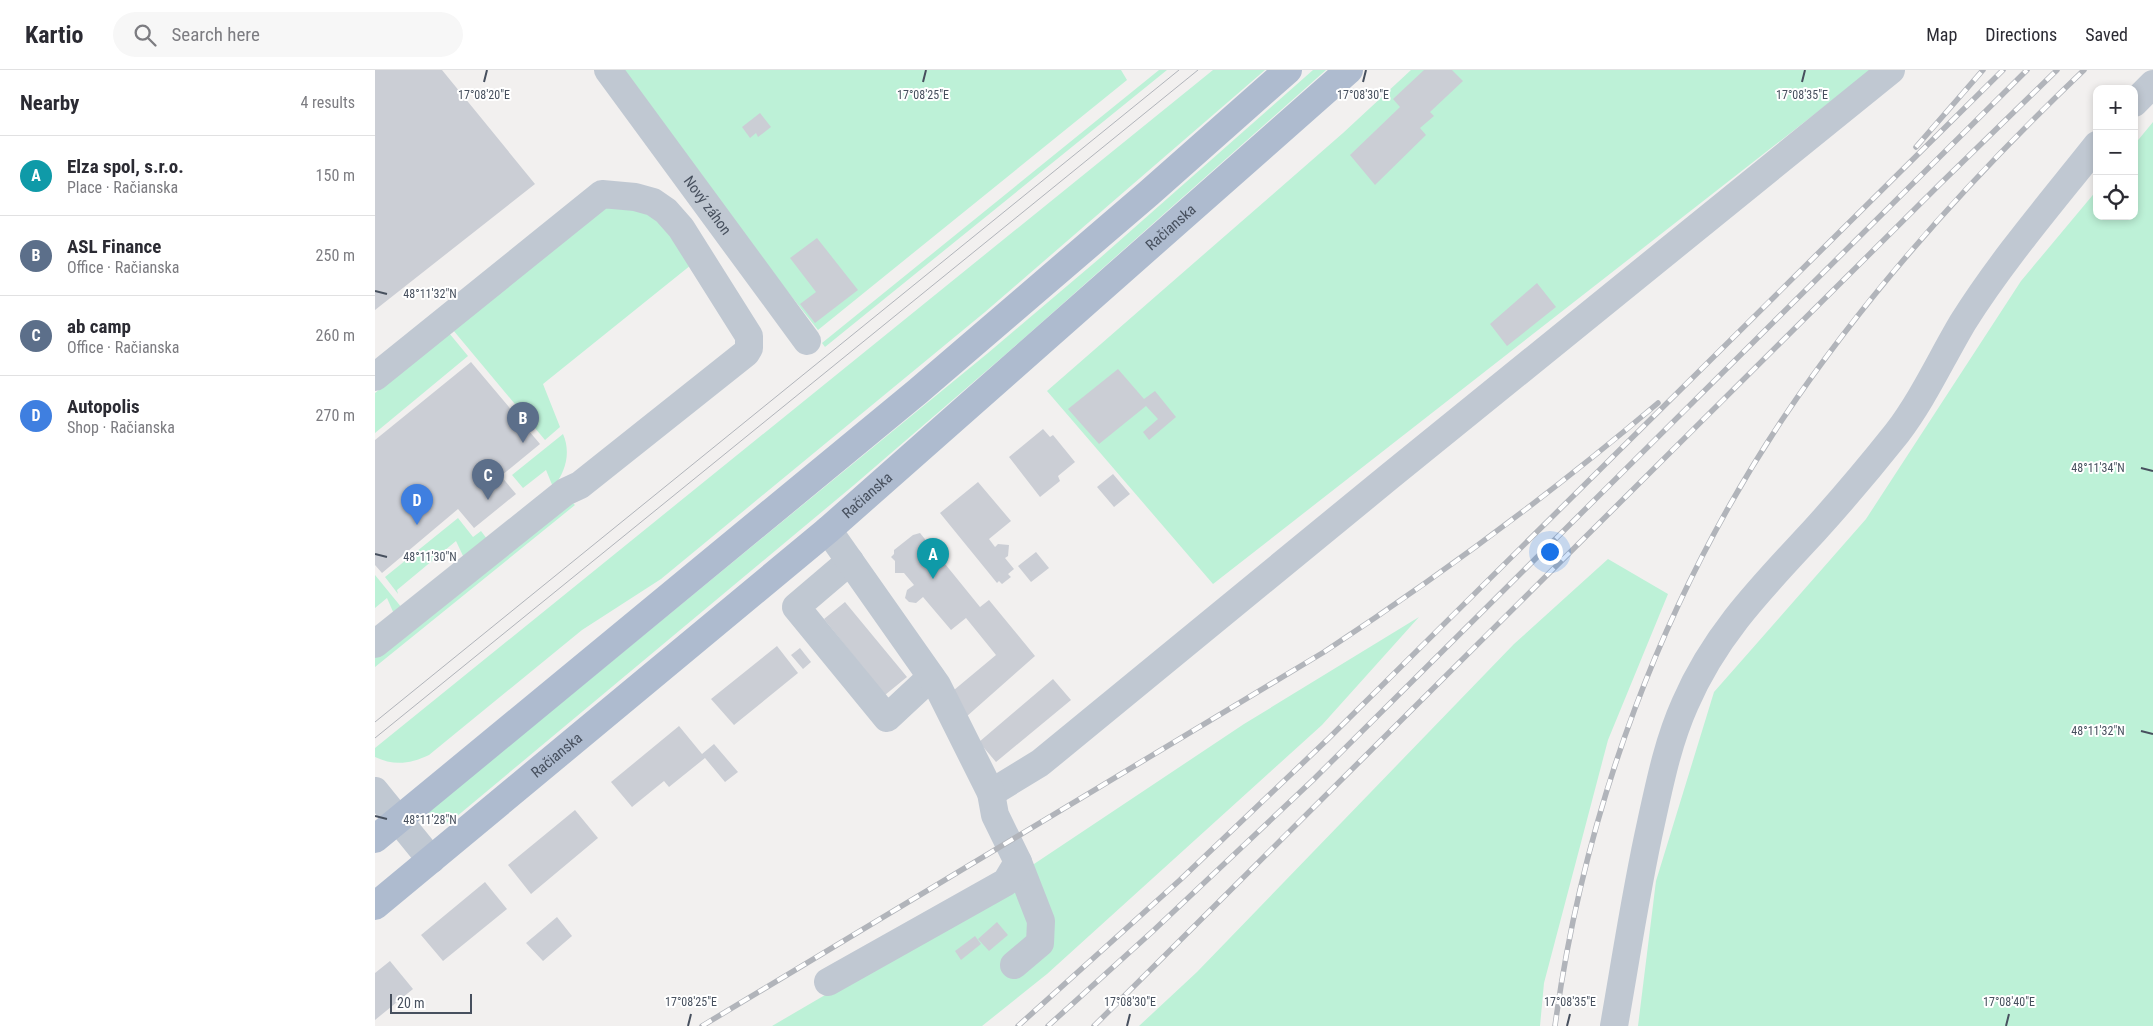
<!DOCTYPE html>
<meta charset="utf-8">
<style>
:root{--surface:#fff;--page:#f7f7f7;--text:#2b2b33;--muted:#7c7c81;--line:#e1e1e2;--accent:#7c3aed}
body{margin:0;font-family:"Roboto Condensed",sans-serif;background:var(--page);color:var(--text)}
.controls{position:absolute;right:15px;top:15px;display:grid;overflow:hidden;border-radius:10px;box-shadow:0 2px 8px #0003}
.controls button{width:45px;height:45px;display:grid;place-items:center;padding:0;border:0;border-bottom:1px solid var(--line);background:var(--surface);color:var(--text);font:25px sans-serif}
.scale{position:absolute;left:15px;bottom:12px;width:82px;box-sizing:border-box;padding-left:5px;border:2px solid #47505e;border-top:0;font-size:14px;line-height:18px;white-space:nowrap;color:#47505e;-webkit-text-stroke:4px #fff;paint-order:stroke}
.you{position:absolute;left:1174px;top:481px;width:18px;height:18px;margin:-12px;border:4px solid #fff;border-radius:50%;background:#1a73e8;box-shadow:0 0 0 8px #1a73e833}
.badge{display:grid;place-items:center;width:32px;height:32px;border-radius:50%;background:var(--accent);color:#fff;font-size:16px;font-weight:700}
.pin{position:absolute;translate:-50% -41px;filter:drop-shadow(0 1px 2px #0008)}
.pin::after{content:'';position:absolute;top:26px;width:18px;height:15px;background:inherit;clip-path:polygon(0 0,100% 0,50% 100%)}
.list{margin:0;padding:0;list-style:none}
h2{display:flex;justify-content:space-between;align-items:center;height:65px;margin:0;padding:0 20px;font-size:21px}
h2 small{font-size:16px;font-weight:400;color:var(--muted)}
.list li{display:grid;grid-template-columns:32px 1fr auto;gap:15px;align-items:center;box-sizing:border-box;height:80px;padding:0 20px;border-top:1px solid var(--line)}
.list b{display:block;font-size:19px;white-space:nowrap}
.list p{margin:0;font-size:16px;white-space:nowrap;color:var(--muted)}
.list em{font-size:16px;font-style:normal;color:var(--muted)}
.icon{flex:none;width:28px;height:28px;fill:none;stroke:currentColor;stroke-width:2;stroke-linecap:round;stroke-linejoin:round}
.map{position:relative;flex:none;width:1778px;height:956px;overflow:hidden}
header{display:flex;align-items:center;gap:30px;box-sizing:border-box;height:70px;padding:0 25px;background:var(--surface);border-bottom:1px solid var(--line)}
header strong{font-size:24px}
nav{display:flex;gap:28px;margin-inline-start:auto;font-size:18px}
.search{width:350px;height:45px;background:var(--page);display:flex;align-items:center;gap:12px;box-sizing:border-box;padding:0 18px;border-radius:28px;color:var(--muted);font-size:19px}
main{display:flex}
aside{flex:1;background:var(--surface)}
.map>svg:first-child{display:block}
.green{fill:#bdf1d7}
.building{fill:#cbced5}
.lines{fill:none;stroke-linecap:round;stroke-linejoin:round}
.minor{stroke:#c0c8d2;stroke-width:28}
.major{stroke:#aebbcf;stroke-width:28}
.tram{stroke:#b1b4ba;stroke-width:1}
.rail-casing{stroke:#b1b4ba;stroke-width:5.5}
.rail{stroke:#fff;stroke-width:4;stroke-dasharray:11;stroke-linecap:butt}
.ticks{fill:none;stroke:#47505e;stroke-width:2}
.labels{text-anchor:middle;stroke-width:4;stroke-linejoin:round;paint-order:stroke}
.street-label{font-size:15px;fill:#47505e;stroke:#fff}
.ticks-label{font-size:12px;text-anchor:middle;fill:#47505e;stroke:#fff;stroke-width:4;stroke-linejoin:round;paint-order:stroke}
</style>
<header>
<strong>Kartio</strong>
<div class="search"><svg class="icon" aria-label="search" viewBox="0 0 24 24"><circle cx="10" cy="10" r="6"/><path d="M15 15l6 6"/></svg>Search here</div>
<nav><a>Map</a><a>Directions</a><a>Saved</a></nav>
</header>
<main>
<aside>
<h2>Nearby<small>4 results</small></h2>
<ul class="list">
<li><span class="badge" style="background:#0f9aa8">A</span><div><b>Elza spol, s.r.o.</b><p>Place · Račianska</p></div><em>150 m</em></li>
<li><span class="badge" style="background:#5c6f8a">B</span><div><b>ASL Finance</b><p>Office · Račianska</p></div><em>250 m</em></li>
<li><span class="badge" style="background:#5c6f8a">C</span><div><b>ab camp</b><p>Office · Račianska</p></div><em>260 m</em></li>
<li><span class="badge" style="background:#3f7fe0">D</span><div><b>Autopolis</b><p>Shop · Račianska</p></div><em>270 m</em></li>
</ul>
</aside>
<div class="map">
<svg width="1778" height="956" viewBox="0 0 1778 956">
<rect width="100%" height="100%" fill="#f2f0ef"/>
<path class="green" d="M 241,0 L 746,0 L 752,10 L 443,260 L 314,97 Z
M 784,0 L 792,0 L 450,277 L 447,273 Z
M 838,0 L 890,0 L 610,242 L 286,509 L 207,560 L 54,685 C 35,694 19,696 0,687 L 0,678 Z
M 938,0 L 951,0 L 631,284 L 479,415 L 81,747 L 71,753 L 59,749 L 53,742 L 613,283 L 725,188 Z
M 1036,0 L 1496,0 L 838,514 L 672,321 L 968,63 Z
M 1778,52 L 1778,956 L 1263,956 L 1281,811 L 1339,622 L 1491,449 L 1646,211 L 1722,120 L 1722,146 L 1759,146 L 1759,75 Z
M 229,136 L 280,142 L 316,195 L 168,314 L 185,357 L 170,370 L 78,260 Z
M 74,263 L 93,286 L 0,363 L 0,323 Z
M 188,364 C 196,382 191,402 178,417 L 171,400 L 148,418 L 137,405 Z
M 197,432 L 200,435 L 0,597 L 0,588 Z
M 83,448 L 98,467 L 106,461 L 112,469 L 89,488 L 81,471 L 22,520 L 23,524 L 10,507 Z
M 1233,489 L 1293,524 L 1233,670 L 1169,913 L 1165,956 L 764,956 L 822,902 L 1139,574 Z
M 0,505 L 27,538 L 19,544 L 12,528 L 0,538 Z
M 1044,547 L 947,655 L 672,904 L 607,956 L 397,956 L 551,866 L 869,654 Z"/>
<path class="building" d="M 0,0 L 67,0 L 160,114 L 0,240 Z
M 1049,0 L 1077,0 L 1088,11 L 1055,42 L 1059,46 L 1045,58 L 1051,65 L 1000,115 L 975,85 L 1025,37 L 1018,29 Z
M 385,43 L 396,57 L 383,67 L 381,63 L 375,68 L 367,57 Z
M 442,168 L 483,220 L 440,253 L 425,234 L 441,222 L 415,188 Z
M 1162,213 L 1181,237 L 1132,276 L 1115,254 Z
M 96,292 L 165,374 L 126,406 L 141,424 L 99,458 L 83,439 L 7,503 L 0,495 L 0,370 Z
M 743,299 L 769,329 L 780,321 L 801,347 L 774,370 L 768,362 L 783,349 L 771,336 L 724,374 L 693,339 Z
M 668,359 L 675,367 L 678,365 L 700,392 L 683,406 L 685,411 L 665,427 L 634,387 Z
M 738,404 L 755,424 L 739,437 L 722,417 Z
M 603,412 L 636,451 L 614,469 L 620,477 L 623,474 L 634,475 L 633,486 L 630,488 L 639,499 L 633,504 L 636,507 L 627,514 L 624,511 L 622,513 L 565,443 Z
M 545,463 L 605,537 L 614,530 L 660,586 L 591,647 L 573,625 L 621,585 L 591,548 L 576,560 L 548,527 L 541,533 L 534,532 L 530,528 L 532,520 L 539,515 L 529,503 L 520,503 L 520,491 L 516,487 L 519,484 L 519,480 L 538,465 Z
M 661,482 L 674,498 L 656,512 L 643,496 Z
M 470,532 L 532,607 L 510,625 L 449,549 Z
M 402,576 L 423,603 L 359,655 L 336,629 Z
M 425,578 L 436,592 L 428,599 L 416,585 Z
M 678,609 L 696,630 L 621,692 L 604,672 Z
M 304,656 L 327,684 L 339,674 L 363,702 L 350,712 L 330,688 L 294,717 L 289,711 L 257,737 L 236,712 Z
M 200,740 L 223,768 L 156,824 L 133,795 Z
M 110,812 L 132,839 L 68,891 L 46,865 Z
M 182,847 L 197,866 L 168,891 L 151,873 Z
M 622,852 L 633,865 L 614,881 L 603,869 Z
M 600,866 L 606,874 L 586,890 L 580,881 Z
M 15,891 L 38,919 L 0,950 L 0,903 Z"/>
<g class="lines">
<g class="minor">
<path id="s1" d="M 233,0 L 432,271"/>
<path d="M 1759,33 L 1778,14"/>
<path d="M 0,307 L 227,124 L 260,127 L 278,132 L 291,141 L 306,158 L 374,266 L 374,278 L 371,283 L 205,415 L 190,422 L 0,574"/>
<path d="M 475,491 L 421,537 L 512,648 L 556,607"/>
<path d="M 0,721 L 56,790"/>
<path d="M 616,723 L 665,693 L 1015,406 L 1516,0"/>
<path d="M 639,895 L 665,873 L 666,851 L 643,792"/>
<path d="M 453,912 L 631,812 L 643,792 L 620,745 L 616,723 L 562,615 L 453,460"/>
<path d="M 1239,956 C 1251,888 1261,820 1276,753 C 1285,712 1293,672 1310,634 C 1340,564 1388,516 1439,461 C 1468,429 1495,397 1522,363 C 1548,329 1566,289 1588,252 C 1627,190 1676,133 1722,75"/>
</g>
<g class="major">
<path d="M 0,769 L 542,322 L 774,123 L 913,0"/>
<path id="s2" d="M 0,836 L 453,460 L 974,0"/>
</g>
<path class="tram" d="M 0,652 L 804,0
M 0,668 L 823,0"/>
<defs>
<path id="rail" d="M 1541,77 L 1608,0
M 327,956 L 949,582 C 1066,505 1177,423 1283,333
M 643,956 L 805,810 L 954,668 L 1628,0
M 673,956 L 778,861 L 938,710 L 1652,0
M 719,956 L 1565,114 L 1682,0
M 1180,956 C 1209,740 1288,528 1409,347 C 1494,220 1598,106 1709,0"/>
</defs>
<use href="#rail" class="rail-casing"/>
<use href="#rail" class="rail"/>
</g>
<path class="ticks" d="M 109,12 L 112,0M 548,12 L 551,0M 988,12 L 991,0M 1427,12 L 1430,0M 0,221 L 12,224M 1766,398 L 1778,401M 0,484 L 12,487M 1766,661 L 1778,664M 0,746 L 12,749M 313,956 L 316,944M 752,956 L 755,944M 1192,956 L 1195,944M 1631,956 L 1634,944"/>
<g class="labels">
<g class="street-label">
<text dy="5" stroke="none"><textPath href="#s1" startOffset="168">Nový záhon</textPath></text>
<text dy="5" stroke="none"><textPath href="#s2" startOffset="1046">Račianska</textPath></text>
<text dy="5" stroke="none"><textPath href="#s2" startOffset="641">Račianska</textPath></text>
<text dy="5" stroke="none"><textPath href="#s2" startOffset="236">Račianska</textPath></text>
</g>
</g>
<g class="ticks-label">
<text x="109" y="29">17°08'20"E</text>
<text x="548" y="29">17°08'25"E</text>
<text x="988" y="29">17°08'30"E</text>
<text x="1427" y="29">17°08'35"E</text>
<text x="55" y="228">48°11'32"N</text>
<text x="1723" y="402">48°11'34"N</text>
<text x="55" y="491">48°11'30"N</text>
<text x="1723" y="665">48°11'32"N</text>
<text x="55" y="754">48°11'28"N</text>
<text x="316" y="936">17°08'25"E</text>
<text x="755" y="936">17°08'30"E</text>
<text x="1195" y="936">17°08'35"E</text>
<text x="1634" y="936">17°08'40"E</text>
</g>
</svg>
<div class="controls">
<button>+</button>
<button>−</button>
<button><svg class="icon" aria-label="locate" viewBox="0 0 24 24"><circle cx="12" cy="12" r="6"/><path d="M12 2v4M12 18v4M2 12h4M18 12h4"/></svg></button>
</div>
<div class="scale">20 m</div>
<div class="you"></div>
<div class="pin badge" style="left:558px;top:509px;background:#0f9aa8">A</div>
<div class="pin badge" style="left:148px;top:373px;background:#5c6f8a">B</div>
<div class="pin badge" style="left:113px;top:430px;background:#5c6f8a">C</div>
<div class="pin badge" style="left:42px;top:455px;background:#3f7fe0">D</div>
</div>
</main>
